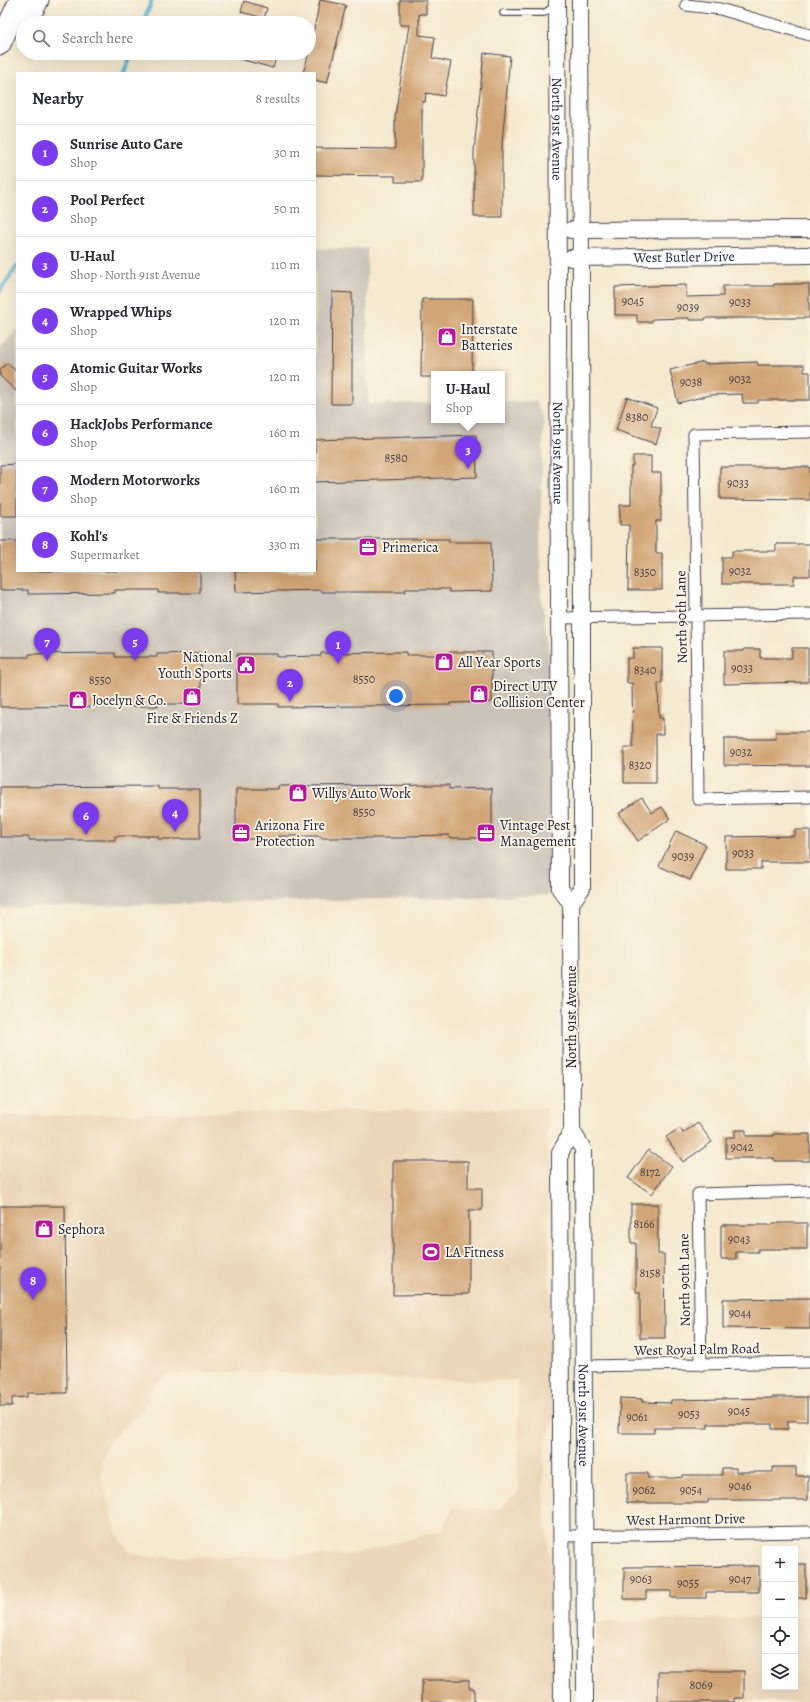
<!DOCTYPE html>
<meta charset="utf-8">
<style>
:root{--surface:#fff;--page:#f2f2f3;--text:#2b2b33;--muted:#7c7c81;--line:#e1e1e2;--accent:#7c3aed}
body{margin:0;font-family:Alegreya,serif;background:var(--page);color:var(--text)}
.controls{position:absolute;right:12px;bottom:12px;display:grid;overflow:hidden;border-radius:0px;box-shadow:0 4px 16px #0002}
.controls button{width:36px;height:36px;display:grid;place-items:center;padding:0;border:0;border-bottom:1px solid var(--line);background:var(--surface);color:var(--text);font:20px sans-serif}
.you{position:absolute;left:396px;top:696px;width:14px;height:14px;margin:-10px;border:3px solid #fff;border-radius:50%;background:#1a73e8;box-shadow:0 0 0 6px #1a73e833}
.badge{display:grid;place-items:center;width:26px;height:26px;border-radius:50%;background:var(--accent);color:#fff;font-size:13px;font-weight:700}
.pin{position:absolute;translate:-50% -33px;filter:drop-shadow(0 1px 2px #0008)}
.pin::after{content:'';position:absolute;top:21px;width:14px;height:12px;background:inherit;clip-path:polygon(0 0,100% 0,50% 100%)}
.popup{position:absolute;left:431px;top:371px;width:74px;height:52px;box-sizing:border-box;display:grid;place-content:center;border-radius:0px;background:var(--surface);filter:drop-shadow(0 1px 3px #0005);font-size:13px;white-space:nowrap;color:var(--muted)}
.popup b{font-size:15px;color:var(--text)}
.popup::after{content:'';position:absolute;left:50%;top:100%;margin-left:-8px;border:8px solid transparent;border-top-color:var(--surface)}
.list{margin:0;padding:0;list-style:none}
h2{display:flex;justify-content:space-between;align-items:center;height:52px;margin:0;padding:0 16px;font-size:17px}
h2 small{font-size:13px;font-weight:400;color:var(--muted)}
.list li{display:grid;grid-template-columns:26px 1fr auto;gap:12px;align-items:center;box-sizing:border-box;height:56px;padding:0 16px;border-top:1px solid var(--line)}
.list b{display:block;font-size:15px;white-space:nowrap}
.list p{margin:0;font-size:13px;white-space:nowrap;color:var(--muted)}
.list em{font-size:13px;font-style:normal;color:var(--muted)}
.icon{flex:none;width:22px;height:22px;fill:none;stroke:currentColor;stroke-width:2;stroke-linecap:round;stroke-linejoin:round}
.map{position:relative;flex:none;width:810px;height:1702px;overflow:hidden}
.search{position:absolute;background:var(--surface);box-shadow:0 4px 16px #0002;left:16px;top:16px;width:300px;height:44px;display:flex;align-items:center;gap:10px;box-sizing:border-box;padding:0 14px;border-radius:22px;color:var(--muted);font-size:15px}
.panel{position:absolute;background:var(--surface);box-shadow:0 4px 16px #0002;left:16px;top:72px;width:300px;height:500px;border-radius:0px}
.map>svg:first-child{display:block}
.built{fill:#ecd7ba;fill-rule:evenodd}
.industrial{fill:#cbc2b8}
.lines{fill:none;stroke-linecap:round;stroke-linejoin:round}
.stream{stroke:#56b6d5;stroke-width:4.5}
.building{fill:#d1a577}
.lane-casing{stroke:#424051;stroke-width:8}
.street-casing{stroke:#424051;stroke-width:13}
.secondary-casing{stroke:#424051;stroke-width:18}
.highway-casing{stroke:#424051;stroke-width:23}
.lane{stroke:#fff;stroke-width:5.5}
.street{stroke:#fff;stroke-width:11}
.secondary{stroke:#fff;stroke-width:16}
.highway{stroke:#fff;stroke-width:21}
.labels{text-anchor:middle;stroke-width:3.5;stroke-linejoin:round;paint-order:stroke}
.number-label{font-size:12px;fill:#4e434a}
.street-label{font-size:14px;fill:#22223b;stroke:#fcf5e5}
.poi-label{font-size:14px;fill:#22223b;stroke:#fcf5e5;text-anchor:start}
</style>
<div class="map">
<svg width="810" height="1702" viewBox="0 0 810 1702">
<rect width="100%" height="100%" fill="#fcf5e5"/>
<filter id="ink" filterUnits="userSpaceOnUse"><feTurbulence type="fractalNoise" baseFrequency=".025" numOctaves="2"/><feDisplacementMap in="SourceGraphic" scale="8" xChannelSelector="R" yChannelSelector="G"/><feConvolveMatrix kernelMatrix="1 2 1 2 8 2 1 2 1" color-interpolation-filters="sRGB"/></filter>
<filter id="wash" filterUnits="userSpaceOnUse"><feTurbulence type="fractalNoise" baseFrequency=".012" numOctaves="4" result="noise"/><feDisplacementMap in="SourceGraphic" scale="16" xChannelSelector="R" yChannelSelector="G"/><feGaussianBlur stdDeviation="0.9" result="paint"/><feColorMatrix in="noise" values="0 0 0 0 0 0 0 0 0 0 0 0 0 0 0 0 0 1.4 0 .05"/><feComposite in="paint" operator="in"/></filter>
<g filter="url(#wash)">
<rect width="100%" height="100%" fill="#f5e9cf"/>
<path class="built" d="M 547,1108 L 551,1380 L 555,1390 L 555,1413 L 545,1445 L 543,1490 L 551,1572 L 552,1702 L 0,1702 L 0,1116 ZM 255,1371 L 364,1378 L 518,1381 L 519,1491 L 499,1509 L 452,1508 L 442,1530 L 351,1555 L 148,1557 L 130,1552 L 117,1534 L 101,1475 L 102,1458 L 111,1440 L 122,1428 L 142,1411 L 156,1383 L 169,1374 Z
M 795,1617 L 810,1617 L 810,1702 L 597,1702 L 596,1622 L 765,1618 L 765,1687 L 795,1687 Z"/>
<path class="industrial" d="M 367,248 L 368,404 L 434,403 L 434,420 L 502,420 L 502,402 L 535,401 L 544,417 L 540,531 L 541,597 L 549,645 L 550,895 L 0,908 L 0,348 L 17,330 L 17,571 L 315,571 L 315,249 Z"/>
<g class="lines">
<path class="stream" d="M 143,23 L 152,0
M 124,73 L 132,53
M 0,291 L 17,266"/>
</g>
<g id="blocks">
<path class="building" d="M 320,0 L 346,5 L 327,83 L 315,80 L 315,73 L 303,73 L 309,53 Z
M 400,0 L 426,0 L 426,14 L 419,14 L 419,35 L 435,37 L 432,58 L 451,62 L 444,96 L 426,93 L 425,102 L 422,102 L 422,182 L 395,182 L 395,176 L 315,175 L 315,148 L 395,149 L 395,116 L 409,25 L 400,25 Z
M 244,1 L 267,8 L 264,18 L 241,12 Z
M 233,53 L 262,53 L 276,57 L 273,68 L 232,57 Z
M 484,53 L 510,56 L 502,144 L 502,217 L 474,217 L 474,151 Z
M 774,284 L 809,284 L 809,318 L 705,318 L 705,320 L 689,320 L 689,318 L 652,319 L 652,322 L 637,322 L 637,315 L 615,315 L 615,287 L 686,285 L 686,297 L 723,296 L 723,286 L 774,286 Z
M 332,292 L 352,293 L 352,404 L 331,404 Z
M 422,299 L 473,299 L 472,374 L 434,374 L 434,377 L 421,377 Z
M 704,362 L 704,364 L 757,362 L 758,365 L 804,365 L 804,372 L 810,372 L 810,400 L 758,400 L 758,403 L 743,403 L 742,394 L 710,395 L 678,403 L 670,370 Z
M 7,363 L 17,372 L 17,392 L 0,376 L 0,370 Z
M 627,397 L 657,408 L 651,426 L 661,429 L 656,444 L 616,430 Z
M 476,435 L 477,477 L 315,482 L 315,440 Z
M 633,456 L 651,456 L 651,473 L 661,473 L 661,521 L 656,521 L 656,553 L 662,553 L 662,590 L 628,590 L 629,525 L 620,525 L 620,505 L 631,505 L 631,466 L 633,466 Z
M 17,464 L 17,516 L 0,516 L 0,465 Z
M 720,467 L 810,467 L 810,500 L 720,499 Z
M 315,539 L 449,539 L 449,542 L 491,542 L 492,591 L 449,592 L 449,589 L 405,589 L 405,592 L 321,592 L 321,590 L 236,592 L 235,571 L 315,571 Z
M 0,541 L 17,541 L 17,571 L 200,571 L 200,593 L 158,593 L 158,590 L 115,590 L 115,593 L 28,594 L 28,590 L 0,590 Z
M 776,544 L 810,544 L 810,576 L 794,576 L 794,584 L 722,584 L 722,557 L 732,557 L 732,551 L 776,551 Z
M 633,648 L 662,648 L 662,683 L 658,683 L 659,718 L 663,718 L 663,734 L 656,734 L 656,783 L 624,783 L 624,747 L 633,747 L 632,683 L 627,683 L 627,658 L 633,658 Z
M 792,648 L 808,648 L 808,682 L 724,684 L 724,651 L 744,651 L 744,649 L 760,649 L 760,658 L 792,658 Z
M 406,652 L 406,655 L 448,655 L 448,652 L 492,652 L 492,702 L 450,703 L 450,705 L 278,707 L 278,704 L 237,704 L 237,654 L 277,654 L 277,657 L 321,656 L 321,653 Z
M 115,653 L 115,657 L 157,657 L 157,654 L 201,653 L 201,704 L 157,704 L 158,706 L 0,707 L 0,657 L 29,657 L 29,654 Z
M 776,732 L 810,732 L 810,766 L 724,765 L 724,739 L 776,739 Z
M 449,785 L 449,789 L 492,788 L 492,838 L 449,838 L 449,835 L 407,836 L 407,838 L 321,838 L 321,836 L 279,836 L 279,839 L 236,839 L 236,789 L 278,789 L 278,786 Z
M 158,786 L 158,789 L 200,789 L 200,839 L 158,839 L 158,836 L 115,836 L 115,840 L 29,840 L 29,837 L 0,837 L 0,787 Z
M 642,798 L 652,813 L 662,807 L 670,819 L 638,841 L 619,813 Z
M 795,830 L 810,830 L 810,862 L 761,862 L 761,869 L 726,869 L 726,837 L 795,836 Z
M 676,831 L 706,845 L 690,880 L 659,866 Z
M 698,1123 L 712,1142 L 683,1162 L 666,1137 L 680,1128 L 683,1133 Z
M 735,1130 L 746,1130 L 746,1136 L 774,1136 L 774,1134 L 810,1134 L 810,1161 L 774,1161 L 774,1158 L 726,1158 L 726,1137 L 735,1137 Z
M 648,1150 L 672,1166 L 652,1194 L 628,1178 Z
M 393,1161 L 468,1161 L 468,1188 L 482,1188 L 482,1210 L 469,1210 L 469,1294 L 393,1295 Z
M 631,1204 L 658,1204 L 658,1254 L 664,1254 L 665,1338 L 640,1338 L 640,1292 L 636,1292 L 636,1243 L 631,1243 Z
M 0,1206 L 65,1206 L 67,1393 L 27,1393 L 27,1397 L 12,1398 L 12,1406 L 0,1406 Z
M 773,1223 L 807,1223 L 807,1249 L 758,1249 L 758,1252 L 736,1252 L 736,1259 L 721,1259 L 721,1225 L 773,1225 Z
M 810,1298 L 810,1329 L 723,1328 L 723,1299 Z
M 772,1397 L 807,1397 L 807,1421 L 788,1421 L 788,1429 L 772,1429 L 772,1424 L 708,1424 L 708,1428 L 654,1428 L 654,1433 L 619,1433 L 620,1398 L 642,1399 L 642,1402 L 671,1403 L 671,1400 L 772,1398 Z
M 773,1467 L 796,1467 L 796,1476 L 808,1476 L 808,1500 L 708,1500 L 708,1503 L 627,1503 L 627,1473 L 648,1473 L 648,1478 L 673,1478 L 683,1477 L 683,1475 L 722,1475 L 722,1468 L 736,1468 L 736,1472 L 773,1472 Z
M 795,1564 L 806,1564 L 806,1598 L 795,1598 Z
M 759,1566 L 759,1592 L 706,1592 L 706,1598 L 671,1598 L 671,1591 L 646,1591 L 646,1599 L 624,1599 L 624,1567 Z
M 658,1671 L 744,1671 L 744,1698 L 734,1698 L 734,1702 L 658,1702 Z
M 422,1680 L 469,1680 L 469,1688 L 474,1688 L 474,1702 L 422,1702 Z"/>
</g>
</g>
<g filter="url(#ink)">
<use href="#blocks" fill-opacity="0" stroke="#424051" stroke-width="1"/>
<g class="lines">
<defs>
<path id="lane" d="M 503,13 L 544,13 L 554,6"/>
<path id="street" d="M 686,5 L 720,9 L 810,35
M 810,432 L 694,434 L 698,799 L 810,797
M 560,618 L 810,614
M 701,1365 L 698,1194 L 810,1191
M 584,1366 L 810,1362
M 562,1536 L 810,1532"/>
<g id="secondary">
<path id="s1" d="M 557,0 L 560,889 L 571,903"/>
<path d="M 571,230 L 810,229"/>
<path id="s2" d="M 571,258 L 810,255"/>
<path id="s3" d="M 572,1131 L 583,1149 L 585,1702"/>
<path d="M 562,1702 L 560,1153 L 572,1131 L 571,903 L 582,888 L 582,618 L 580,0"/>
</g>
<path id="highway" d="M 26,23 L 38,0
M 0,44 L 20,0"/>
</defs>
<use href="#lane" class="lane-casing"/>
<use href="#street" class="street-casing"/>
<use href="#secondary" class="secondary-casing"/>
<use href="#highway" class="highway-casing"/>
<use href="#lane" class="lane"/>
<use href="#street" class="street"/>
<use href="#secondary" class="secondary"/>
<use href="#highway" class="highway"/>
</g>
</g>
<defs>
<symbol id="shop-square" viewBox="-11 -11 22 22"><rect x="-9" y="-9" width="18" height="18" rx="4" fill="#b5179e" stroke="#fcf5e5"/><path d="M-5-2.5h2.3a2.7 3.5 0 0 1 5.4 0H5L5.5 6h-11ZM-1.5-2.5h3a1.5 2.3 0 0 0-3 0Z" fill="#fff"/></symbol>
<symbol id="office-square" viewBox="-11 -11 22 22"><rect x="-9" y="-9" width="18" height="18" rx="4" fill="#b5179e" stroke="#fcf5e5"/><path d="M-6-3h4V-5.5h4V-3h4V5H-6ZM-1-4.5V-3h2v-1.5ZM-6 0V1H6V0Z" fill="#fff"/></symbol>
<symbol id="civic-square" viewBox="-11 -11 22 22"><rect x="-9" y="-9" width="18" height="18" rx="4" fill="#b5179e" stroke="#fcf5e5"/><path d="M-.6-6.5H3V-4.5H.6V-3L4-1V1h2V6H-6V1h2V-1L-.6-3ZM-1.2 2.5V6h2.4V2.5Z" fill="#fff"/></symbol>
<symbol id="stadium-square" viewBox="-11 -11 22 22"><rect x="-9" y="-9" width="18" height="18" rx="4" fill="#b5179e" stroke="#fcf5e5"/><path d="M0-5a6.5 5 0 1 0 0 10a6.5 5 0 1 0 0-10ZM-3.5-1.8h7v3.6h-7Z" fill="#fff"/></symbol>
</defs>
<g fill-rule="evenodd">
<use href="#shop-square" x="436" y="326" width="22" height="22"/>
<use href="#office-square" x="357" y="536" width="22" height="22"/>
<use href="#shop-square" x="433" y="651" width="22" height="22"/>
<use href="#civic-square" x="235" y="654" width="22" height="22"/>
<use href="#shop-square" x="468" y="683" width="22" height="22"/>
<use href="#shop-square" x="181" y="686" width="22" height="22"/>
<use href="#shop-square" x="67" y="689" width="22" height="22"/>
<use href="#shop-square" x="287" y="782" width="22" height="22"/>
<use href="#office-square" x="230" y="822" width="22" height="22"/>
<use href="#office-square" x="475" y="822" width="22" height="22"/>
<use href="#shop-square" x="33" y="1218" width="22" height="22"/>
<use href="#stadium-square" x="420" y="1241" width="22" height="22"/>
</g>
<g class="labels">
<g class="number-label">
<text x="633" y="305">9045</text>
<text x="740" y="306">9033</text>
<text x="688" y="311">9039</text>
<text x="740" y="383">9032</text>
<text x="691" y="386">9038</text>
<text x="637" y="421">8380</text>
<text x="396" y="462">8580</text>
<text x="738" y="487">9033</text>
<text x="740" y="575">9032</text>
<text x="645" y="576">8350</text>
<text x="742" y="672">9033</text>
<text x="645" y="674">8340</text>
<text x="364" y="683">8550</text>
<text x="100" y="684">8550</text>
<text x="741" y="756">9032</text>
<text x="640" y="769">8320</text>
<text x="364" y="816">8550</text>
<text x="743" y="857">9033</text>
<text x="683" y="860">9039</text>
<text x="742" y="1151">9042</text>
<text x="650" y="1176">8172</text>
<text x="644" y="1228">8166</text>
<text x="739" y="1243">9043</text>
<text x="650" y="1277">8158</text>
<text x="740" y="1317">9044</text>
<text x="739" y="1415">9045</text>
<text x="689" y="1418">9053</text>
<text x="637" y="1421">9061</text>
<text x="740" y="1490">9046</text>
<text x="644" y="1494">9062</text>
<text x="691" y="1494">9054</text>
<text x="641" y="1583">9063</text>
<text x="740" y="1583">9047</text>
<text x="688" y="1587">9055</text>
<text x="701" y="1689">8069</text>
</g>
<g class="street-label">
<text dy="5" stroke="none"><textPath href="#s1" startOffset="129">North 91st Avenue</textPath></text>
<text dy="5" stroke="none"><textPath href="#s2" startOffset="113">West Butler Drive</textPath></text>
<text dy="5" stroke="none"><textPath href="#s1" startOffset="453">North 91st Avenue</textPath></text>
<text transform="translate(681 617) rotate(-91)" y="5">North 90th Lane</text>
<text transform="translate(571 1017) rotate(-90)" y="5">North 91st Avenue</text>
<text transform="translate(684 1280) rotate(-91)" y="5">North 90th Lane</text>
<text transform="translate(697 1349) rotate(-1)" y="5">West Royal Palm Road</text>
<text dy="5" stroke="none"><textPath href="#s3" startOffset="287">North 91st Avenue</textPath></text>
<text transform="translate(686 1519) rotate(-1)" y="5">West Harmont Drive</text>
</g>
<g class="poi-label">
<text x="461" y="334">Interstate<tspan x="461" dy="16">Batteries</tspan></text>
<text x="382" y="552">Primerica</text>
<text x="232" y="662" text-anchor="end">National<tspan x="232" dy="16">Youth Sports</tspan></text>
<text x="458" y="667">All Year Sports</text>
<text x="493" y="691">Direct UTV<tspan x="493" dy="16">Collision Center</tspan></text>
<text x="92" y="705">Jocelyn &amp; Co.</text>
<text x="192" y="723" text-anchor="middle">Fire &amp; Friends Z</text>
<text x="312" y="798">Willys Auto Work</text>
<text x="255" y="830">Arizona Fire<tspan x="255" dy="16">Protection</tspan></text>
<text x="500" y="830">Vintage Pest<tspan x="500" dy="16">Management</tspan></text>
<text x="58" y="1234">Sephora</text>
<text x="445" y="1257">LA Fitness</text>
</g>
</g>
</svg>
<div class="controls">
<button>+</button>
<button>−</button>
<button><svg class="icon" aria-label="locate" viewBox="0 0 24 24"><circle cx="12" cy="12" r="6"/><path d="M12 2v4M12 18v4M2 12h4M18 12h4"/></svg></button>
<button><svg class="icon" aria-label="layers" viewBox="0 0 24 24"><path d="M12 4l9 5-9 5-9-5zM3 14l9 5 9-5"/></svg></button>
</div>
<div class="you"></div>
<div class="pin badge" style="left:338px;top:664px">1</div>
<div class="pin badge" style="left:290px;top:702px">2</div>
<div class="pin badge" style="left:468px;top:469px">3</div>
<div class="popup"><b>U-Haul</b>Shop</div>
<div class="pin badge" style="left:175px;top:832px">4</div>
<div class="pin badge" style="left:135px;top:661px">5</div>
<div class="pin badge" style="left:86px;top:835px">6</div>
<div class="pin badge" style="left:47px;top:661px">7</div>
<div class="pin badge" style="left:33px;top:1300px">8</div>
<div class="search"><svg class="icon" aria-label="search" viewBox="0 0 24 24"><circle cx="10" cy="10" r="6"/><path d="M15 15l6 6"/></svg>Search here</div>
<section class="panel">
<h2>Nearby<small>8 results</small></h2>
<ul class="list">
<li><span class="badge">1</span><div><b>Sunrise Auto Care</b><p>Shop</p></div><em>30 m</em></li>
<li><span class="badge">2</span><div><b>Pool Perfect</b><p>Shop</p></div><em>50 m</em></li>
<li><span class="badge">3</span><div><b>U-Haul</b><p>Shop · North 91st Avenue</p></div><em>110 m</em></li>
<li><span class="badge">4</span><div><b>Wrapped Whips</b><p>Shop</p></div><em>120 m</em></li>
<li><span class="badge">5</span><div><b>Atomic Guitar Works</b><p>Shop</p></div><em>120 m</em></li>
<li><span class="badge">6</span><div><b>HackJobs Performance</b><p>Shop</p></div><em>160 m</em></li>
<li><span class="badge">7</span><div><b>Modern Motorworks</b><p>Shop</p></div><em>160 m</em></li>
<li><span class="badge">8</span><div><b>Kohl's</b><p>Supermarket</p></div><em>330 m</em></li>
</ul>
</section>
</div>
